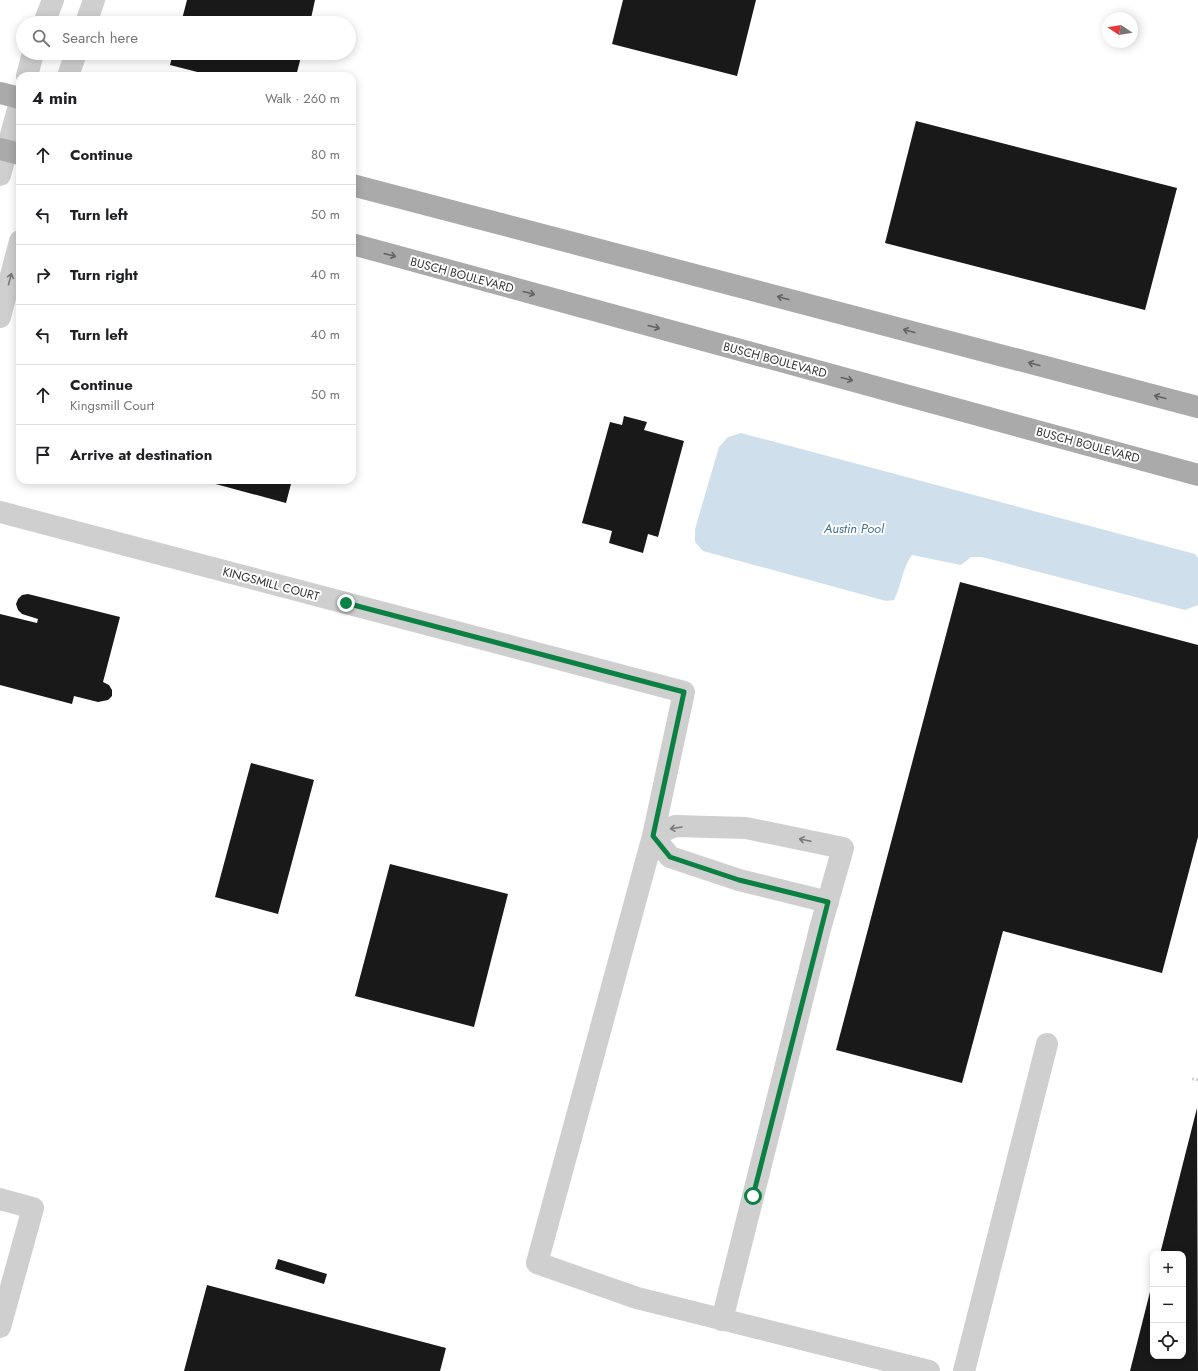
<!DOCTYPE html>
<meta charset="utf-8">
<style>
:root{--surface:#fff;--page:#f6f6f6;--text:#202124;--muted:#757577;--line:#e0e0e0}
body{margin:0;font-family:Jost,sans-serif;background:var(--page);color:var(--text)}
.controls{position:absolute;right:12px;bottom:12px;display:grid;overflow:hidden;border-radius:8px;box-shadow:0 2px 10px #0003}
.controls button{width:36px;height:36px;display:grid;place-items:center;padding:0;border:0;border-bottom:1px solid var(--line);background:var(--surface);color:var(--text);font:20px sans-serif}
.compass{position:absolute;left:1102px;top:12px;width:36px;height:36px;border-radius:50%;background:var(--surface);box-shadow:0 2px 10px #0003;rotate:282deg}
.stop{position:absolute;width:12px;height:12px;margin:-9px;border:3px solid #0b8043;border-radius:50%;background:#fff}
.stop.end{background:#0b8043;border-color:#fff;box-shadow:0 1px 4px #0008}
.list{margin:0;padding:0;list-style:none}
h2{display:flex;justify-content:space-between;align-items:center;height:52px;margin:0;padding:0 16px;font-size:17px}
h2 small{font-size:13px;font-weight:400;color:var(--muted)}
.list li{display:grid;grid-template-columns:26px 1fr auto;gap:12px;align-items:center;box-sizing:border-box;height:60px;padding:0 16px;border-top:1px solid var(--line)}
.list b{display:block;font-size:15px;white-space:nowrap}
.list p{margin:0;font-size:13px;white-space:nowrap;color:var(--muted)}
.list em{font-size:13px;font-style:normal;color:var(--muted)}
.icon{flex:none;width:22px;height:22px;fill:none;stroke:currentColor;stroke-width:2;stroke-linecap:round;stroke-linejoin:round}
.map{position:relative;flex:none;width:1198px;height:1371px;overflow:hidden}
.search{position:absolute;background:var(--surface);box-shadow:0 2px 10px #0003;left:16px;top:16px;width:340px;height:44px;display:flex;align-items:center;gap:10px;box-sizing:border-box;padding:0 14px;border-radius:22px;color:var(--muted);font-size:15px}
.panel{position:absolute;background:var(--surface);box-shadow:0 2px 10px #0003;left:16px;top:72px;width:340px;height:412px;border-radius:12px}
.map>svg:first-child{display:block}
.water{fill:#cfe0ec}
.building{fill:#191919}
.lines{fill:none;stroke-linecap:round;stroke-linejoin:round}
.path{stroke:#ccc;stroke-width:2.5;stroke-dasharray:2 2;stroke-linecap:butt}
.minor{stroke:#cfcfcf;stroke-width:22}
.major{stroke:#aaa;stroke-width:22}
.oneway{stroke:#626262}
.oneway2{stroke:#797979}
.route{stroke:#0b8043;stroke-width:5}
.labels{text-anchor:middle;stroke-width:4;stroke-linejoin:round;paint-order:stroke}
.street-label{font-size:12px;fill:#323232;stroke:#fff}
.water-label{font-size:13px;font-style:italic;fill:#427092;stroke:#fff}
</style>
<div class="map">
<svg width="1198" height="1371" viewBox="0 0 1198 1371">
<rect width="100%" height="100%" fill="#fff"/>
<path class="water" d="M 741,433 L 1195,554 L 1198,558 L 1198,605 L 1185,610 L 982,557 L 971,557 L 961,565 L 912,555 C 902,568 902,585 894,600 L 886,601 L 703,551 L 695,542 L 695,529 L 719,447 L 728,437 Z"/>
<path class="building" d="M 187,0 L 315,0 L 310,23 L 181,23 Z
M 623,0 L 756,0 L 737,76 L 612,44 Z
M 173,53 L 302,53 L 296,76 L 213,76 L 170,65 Z
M 916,121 L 1177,188 L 1145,310 L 885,243 Z
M 624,416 L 647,422 L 644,430 L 684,441 L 658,537 L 648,534 L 643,553 L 609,543 L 612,531 L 582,523 L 610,422 L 622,425 Z
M 201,480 L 292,480 L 286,503 Z
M 960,582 L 1198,645 L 1198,837 L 1162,973 L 1003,931 L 962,1083 L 836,1050 Z
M 28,594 L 120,617 L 103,682 L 109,685 L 112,690 L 112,696 L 108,700 L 98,702 L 74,696 L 72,704 L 0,685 L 0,614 L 37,623 L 38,619 L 22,614 L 18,610 L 16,604 L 18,599 L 22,595 Z
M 251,763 L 314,780 L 278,914 L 215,897 Z
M 390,864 L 508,894 L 474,1027 L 355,996 Z
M 1197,1108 L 1198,1371 L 1130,1371 L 1152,1284 L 1153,1356 L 1183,1356 L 1183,1254 L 1160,1254 Z
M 278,1259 L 327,1274 L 324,1284 L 275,1269 Z
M 207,1285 L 446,1348 L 440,1371 L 184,1371 Z"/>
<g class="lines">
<path class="path" d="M 1192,1079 L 1198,1080"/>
<path class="minor" d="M 44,23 L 53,0
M 86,23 L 94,0
M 27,76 L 33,53
M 68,76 L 76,53
M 0,175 L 20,102
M 0,317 L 20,241
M 0,512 L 684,692 L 653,836 L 537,1263 L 637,1298 L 929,1371
M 0,1199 L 33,1208 L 0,1327
M 722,1320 L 820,929 L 843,848 L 746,828 L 675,826 L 653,836 L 670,857 L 739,880 L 828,902
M 964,1371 L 1047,1044"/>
<path class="major" d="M 0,93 L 20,98
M 0,149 L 20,154
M 352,185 L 1198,407
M 352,244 L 1198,475"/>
</g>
<defs><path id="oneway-shaft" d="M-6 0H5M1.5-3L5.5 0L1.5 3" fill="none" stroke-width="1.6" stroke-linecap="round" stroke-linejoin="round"/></defs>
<g class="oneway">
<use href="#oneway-shaft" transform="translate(390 255) rotate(15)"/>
<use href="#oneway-shaft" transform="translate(529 293) rotate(15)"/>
<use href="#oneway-shaft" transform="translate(783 298) rotate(-165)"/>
<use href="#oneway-shaft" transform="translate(654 327) rotate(15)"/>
<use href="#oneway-shaft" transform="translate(909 331) rotate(-165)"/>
<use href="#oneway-shaft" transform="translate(1034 364) rotate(-165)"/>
<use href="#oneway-shaft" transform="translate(847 379) rotate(15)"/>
<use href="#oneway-shaft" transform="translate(1160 397) rotate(-165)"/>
</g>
<g class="oneway2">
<use href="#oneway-shaft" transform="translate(10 279) rotate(-75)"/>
<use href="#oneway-shaft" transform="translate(676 828) rotate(171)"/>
<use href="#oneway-shaft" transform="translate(805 840) rotate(-168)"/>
</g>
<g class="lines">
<path class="route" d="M 346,603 L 684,692 L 653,836 L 670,857 L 739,880 L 828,902 L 753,1196"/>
</g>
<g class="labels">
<g class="street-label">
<text transform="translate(462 275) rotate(15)" y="4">BUSCH BOULEVARD</text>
<text transform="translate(775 360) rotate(15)" y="4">BUSCH BOULEVARD</text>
<text transform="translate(1088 445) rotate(15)" y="4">BUSCH BOULEVARD</text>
<text transform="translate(271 584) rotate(15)" y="4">KINGSMILL COURT</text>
</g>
<g class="water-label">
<text x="854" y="533">Austin Pool</text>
</g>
</g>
</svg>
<div class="controls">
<button>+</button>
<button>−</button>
<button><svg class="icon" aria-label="locate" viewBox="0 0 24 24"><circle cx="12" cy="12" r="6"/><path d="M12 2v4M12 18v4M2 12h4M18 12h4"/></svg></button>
</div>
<svg class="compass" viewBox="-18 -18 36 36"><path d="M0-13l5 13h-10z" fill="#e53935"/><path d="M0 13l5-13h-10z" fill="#757577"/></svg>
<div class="stop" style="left:753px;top:1196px"></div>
<div class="stop end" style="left:346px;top:603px"></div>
<div class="search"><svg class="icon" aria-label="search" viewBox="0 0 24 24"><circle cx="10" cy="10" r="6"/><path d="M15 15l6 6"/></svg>Search here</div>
<section class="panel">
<h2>4 min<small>Walk · 260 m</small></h2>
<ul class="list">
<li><svg class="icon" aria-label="ahead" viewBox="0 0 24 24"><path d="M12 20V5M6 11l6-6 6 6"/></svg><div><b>Continue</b></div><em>80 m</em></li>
<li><svg class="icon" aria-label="left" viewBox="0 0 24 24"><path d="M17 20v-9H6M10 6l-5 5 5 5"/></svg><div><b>Turn left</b></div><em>50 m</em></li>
<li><svg class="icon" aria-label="right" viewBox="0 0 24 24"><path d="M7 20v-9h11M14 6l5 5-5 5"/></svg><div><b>Turn right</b></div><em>40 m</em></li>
<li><svg class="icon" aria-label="left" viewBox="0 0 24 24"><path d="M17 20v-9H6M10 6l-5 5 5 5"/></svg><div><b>Turn left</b></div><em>40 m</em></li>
<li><svg class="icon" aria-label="ahead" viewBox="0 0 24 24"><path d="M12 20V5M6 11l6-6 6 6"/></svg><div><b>Continue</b><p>Kingsmill Court</p></div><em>50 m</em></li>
<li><svg class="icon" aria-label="arrive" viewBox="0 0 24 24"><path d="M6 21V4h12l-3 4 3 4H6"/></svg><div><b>Arrive at destination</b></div></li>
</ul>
</section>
</div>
